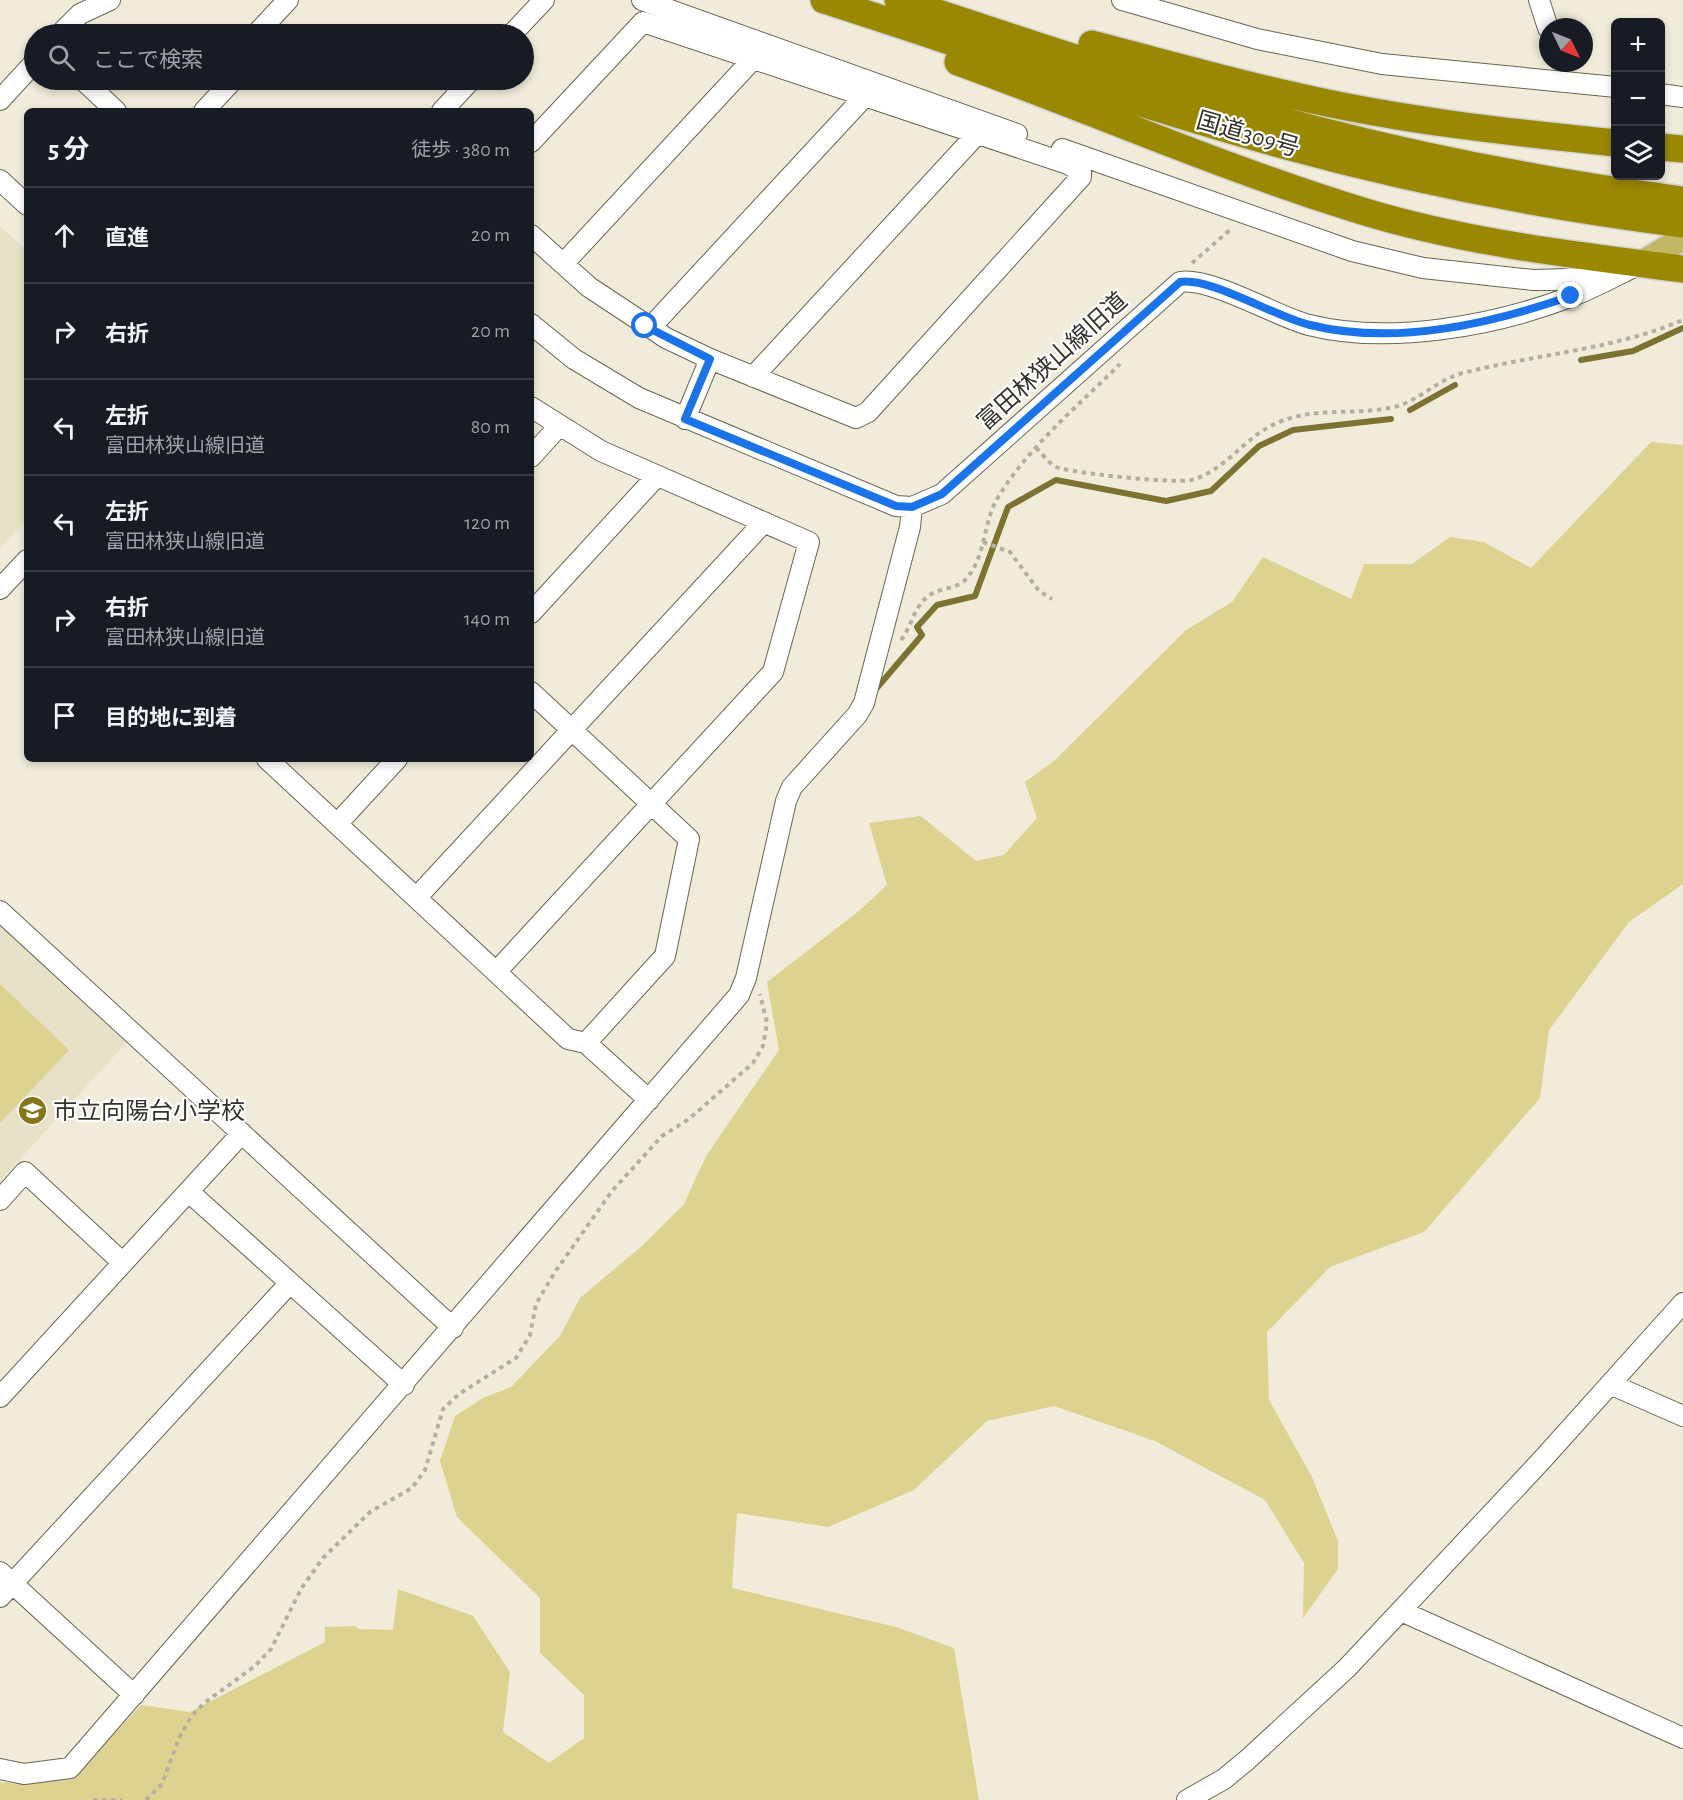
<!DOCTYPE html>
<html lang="ja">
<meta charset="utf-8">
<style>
:root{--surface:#171b24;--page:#20242c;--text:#f1f3f6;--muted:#9ea1a6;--line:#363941}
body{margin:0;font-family:"Alegreya Sans","Noto Sans JP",sans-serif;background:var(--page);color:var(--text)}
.controls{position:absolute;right:18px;top:18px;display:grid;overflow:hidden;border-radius:9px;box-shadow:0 3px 9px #0003}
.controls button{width:54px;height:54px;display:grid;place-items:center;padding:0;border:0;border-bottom:2px solid var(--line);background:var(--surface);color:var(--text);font:30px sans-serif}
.compass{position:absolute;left:1539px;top:18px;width:54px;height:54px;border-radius:50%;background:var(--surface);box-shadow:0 3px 9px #0003;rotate:133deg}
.stop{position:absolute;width:18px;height:18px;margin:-14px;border:4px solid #1a73e8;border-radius:50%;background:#fff}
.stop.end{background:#1a73e8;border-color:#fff;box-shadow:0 2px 6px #0008}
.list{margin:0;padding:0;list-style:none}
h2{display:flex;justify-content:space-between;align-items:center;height:78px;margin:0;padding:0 24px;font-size:26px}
h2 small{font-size:20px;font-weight:400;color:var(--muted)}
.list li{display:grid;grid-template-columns:39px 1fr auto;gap:18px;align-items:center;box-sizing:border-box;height:96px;padding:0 24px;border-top:2px solid var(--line)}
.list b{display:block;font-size:22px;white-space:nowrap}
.list p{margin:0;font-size:20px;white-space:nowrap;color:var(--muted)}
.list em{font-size:20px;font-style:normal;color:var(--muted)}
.icon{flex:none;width:33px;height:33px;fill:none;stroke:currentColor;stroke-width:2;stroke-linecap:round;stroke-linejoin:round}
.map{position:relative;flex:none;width:1683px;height:1800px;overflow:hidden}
.search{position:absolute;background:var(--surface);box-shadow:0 3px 9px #0003;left:24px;top:24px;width:510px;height:66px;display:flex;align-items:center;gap:15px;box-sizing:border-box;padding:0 21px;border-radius:33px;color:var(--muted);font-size:22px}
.panel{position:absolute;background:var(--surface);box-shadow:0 3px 9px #0003;left:24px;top:108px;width:510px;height:654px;border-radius:9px}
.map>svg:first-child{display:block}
.built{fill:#e7e2c7}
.green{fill:#ded291}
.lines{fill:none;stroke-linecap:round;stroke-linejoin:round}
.stream{stroke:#7e7232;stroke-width:6}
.minor-casing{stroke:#696655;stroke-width:22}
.major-casing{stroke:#d2d2d0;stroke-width:27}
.highway-casing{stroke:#d2d2d0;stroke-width:30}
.path{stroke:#b4b0a1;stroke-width:4;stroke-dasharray:4.5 4.5;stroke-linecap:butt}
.minor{stroke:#fff;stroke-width:20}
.major{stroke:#c2b767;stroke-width:24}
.highway{stroke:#9a8702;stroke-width:27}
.route{stroke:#1a73e8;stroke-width:8}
.labels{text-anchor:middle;stroke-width:4.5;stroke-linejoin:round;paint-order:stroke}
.street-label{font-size:24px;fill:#33312a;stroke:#fff}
.poi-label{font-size:24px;fill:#33312a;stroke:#fff;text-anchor:start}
</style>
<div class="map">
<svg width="1683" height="1800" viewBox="0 0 1683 1800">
<rect width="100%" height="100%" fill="#f0ecd9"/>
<path class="built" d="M 0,226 L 27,251 L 27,519 L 0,548 Z
M 0,926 L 128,1041 L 0,1181 Z"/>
<path class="green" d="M 1651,442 L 1683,445 L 1683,884 L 1629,922 L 1549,1030 L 1540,1098 L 1424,1232 L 1330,1267 L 1267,1332 L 1269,1400 L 1312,1477 L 1338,1541 L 1338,1569 L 1303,1618 L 1304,1563 L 1265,1500 L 1155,1441 L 1054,1406 L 987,1421 L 914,1490 L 828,1527 L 737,1513 L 732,1588 L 896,1627 L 954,1648 L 979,1800 L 0,1800 L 0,1782 L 20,1784 L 73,1779 L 141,1705 L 190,1712 L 325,1642 L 325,1627 L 356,1626 L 358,1629 L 393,1630 L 398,1589 L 473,1616 L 510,1672 L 503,1732 L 549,1763 L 584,1738 L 584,1695 L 540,1653 L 540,1598 L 457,1517 L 440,1461 L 455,1416 L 483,1398 L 511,1387 L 560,1336 L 580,1298 L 642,1246 L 684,1204 L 706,1156 L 779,1050 L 767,982 L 859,911 L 887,885 L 869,823 L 921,816 L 976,861 L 1004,855 L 1037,818 L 1025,782 L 1055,760 L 1186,630 L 1232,602 L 1263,557 L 1351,599 L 1364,564 L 1412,564 L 1450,537 L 1484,542 L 1531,568 Z
M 0,984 L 69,1050 L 0,1123 Z"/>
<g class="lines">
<path class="stream" d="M 1581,360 L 1633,351 L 1683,328
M 1410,410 L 1455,385
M 876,689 L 922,635 L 917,627 L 937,605 L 975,596 L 1008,507 L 1056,480 L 1166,501 L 1211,491 L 1259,446 L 1293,430 L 1391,419"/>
<defs>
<path id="minor" d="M 642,0 L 1017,134
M 1122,0 L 1257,39 L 1382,64 L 1616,87
M 1539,0 L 1548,28
M 60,34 L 80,14 L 110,0
M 259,34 L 259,31 L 288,0
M 512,34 L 544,0
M 83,80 L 116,111
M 1660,94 L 1683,97
M 0,100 L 34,63
M 204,111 L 233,80
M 442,111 L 471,80
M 531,142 L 643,22 L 1068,164 L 1081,172 L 1081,177 L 868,412 L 856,418 L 710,359 L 666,338 L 589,287 L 531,235
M 1062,149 L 1352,251 L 1423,268 L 1533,280 L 1603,278
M 0,180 L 27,205
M 563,264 L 754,58
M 531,324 L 574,359 L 639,398 L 896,506 L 912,507 L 942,494 L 1180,282 C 1211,277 1275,316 1309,325 C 1389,345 1494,326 1570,297 C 1594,288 1617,275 1640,264
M 650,328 L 865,96
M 753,377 L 977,134
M 685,419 L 710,359
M 531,457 L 559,426
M 0,589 L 27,560
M 531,613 L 656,477
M 531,692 L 689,839 L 665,956 L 586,1043
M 267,759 L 568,1039 L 586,1043 L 649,1100
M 337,824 L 397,759
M 417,897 L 764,522
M 0,911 L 453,1328
M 497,971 L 773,672 L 809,542 L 601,451 L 531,407
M 189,1192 L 404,1385
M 0,1200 L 25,1172 L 123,1263
M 1610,1384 L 1683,1416
M 0,1397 L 242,1133
M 0,1572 L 134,1695
M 0,1597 L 290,1283
M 1401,1611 L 1683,1738
M 0,1769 L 24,1774 L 70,1768 L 739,995 L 746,978 L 786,801 L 792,787 L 857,715 L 864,703 L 910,527 L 912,507
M 1187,1800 L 1224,1779 L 1247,1760 L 1347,1668 L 1541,1461 L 1683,1303"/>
<path id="major" d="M 1640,264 L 1683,238"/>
<path id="highway" d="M 824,0 C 976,49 1128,102 1283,145 C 1413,181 1549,207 1683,224
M 898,0 C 1037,45 1177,94 1318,130 C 1438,161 1560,184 1683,200
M 1092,44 C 1158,61 1224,80 1291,95 C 1397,120 1507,132 1616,143
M 958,62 C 1093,111 1225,169 1362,211 C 1467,243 1575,255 1683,269
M 1660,147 L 1683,149"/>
</defs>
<use href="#minor" class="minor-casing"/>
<use href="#major" class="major-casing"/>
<use href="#highway" class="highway-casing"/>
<path class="path" d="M 1192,263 L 1231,229
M 1036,448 C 1042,453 1049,464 1056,467 C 1072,473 1174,484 1191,480 C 1226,471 1245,436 1277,423 C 1316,406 1355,416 1394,407 C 1419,401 1438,379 1463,373 C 1536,354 1613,350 1683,320
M 983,542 L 1010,552 L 1039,591 L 1052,599
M 901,640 C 913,625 914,603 933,593 C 943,588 959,588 966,579 C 986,557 983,523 997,499 C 1028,447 1078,406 1120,364
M 93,1800 L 122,1800
M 146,1800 L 162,1784 L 179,1738 L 191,1717 L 203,1704 L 255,1666 L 271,1649 L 301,1589 L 323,1558 L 370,1512 L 412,1488 L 425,1470 L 443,1409 L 459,1394 L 516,1358 L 530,1335 L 536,1304 L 555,1272 L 612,1191 L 662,1136 L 689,1119 L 753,1063 L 763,1046 L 767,1023 L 760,994"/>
<use href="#minor" class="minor"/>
<use href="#major" class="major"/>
<use href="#highway" class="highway"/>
</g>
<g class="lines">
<path class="route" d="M 645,326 L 710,359 L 685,419 L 896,506 L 912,507 L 942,494 L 1180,282 C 1211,277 1275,317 1310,325 C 1395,346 1490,324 1571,296"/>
</g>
<defs>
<symbol id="school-disc" viewBox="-11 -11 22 22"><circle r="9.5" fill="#86761a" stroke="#fff"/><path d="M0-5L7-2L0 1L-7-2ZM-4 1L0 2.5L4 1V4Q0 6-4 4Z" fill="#fff"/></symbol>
</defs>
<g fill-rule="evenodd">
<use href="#school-disc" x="16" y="1094" width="33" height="33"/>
</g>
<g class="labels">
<g class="street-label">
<text transform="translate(1248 134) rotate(16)" y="8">国道309号</text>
<text transform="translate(1052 361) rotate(-42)" y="8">富田林狭山線旧道</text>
</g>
<g class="poi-label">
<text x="53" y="1119">市立向陽台小学校</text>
</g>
</g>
</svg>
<div class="controls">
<button>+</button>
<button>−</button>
<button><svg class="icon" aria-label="layers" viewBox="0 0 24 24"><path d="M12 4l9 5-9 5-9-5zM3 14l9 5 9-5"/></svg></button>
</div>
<svg class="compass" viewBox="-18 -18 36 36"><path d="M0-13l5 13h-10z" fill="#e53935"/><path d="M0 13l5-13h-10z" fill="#9ea1a6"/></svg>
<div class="stop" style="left:645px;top:326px"></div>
<div class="stop end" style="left:1571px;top:296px"></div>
<div class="search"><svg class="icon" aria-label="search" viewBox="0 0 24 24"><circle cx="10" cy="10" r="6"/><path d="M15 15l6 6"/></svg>ここで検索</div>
<section class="panel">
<h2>5 分<small>徒歩 · 380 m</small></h2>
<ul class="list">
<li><svg class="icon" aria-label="ahead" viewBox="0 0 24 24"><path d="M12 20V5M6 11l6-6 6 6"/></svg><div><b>直進</b></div><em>20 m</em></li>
<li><svg class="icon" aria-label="right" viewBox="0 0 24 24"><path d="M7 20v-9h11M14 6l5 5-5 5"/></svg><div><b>右折</b></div><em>20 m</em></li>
<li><svg class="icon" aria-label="left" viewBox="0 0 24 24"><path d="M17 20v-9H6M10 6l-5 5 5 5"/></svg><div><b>左折</b><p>富田林狭山線旧道</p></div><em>80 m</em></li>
<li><svg class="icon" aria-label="left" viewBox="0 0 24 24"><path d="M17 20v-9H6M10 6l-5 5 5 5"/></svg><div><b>左折</b><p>富田林狭山線旧道</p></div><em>120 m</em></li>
<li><svg class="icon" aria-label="right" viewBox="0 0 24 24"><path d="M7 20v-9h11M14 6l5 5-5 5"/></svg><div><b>右折</b><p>富田林狭山線旧道</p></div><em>140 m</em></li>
<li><svg class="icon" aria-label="arrive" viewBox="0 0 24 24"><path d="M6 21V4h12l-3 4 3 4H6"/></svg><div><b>目的地に到着</b></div></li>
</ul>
</section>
</div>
